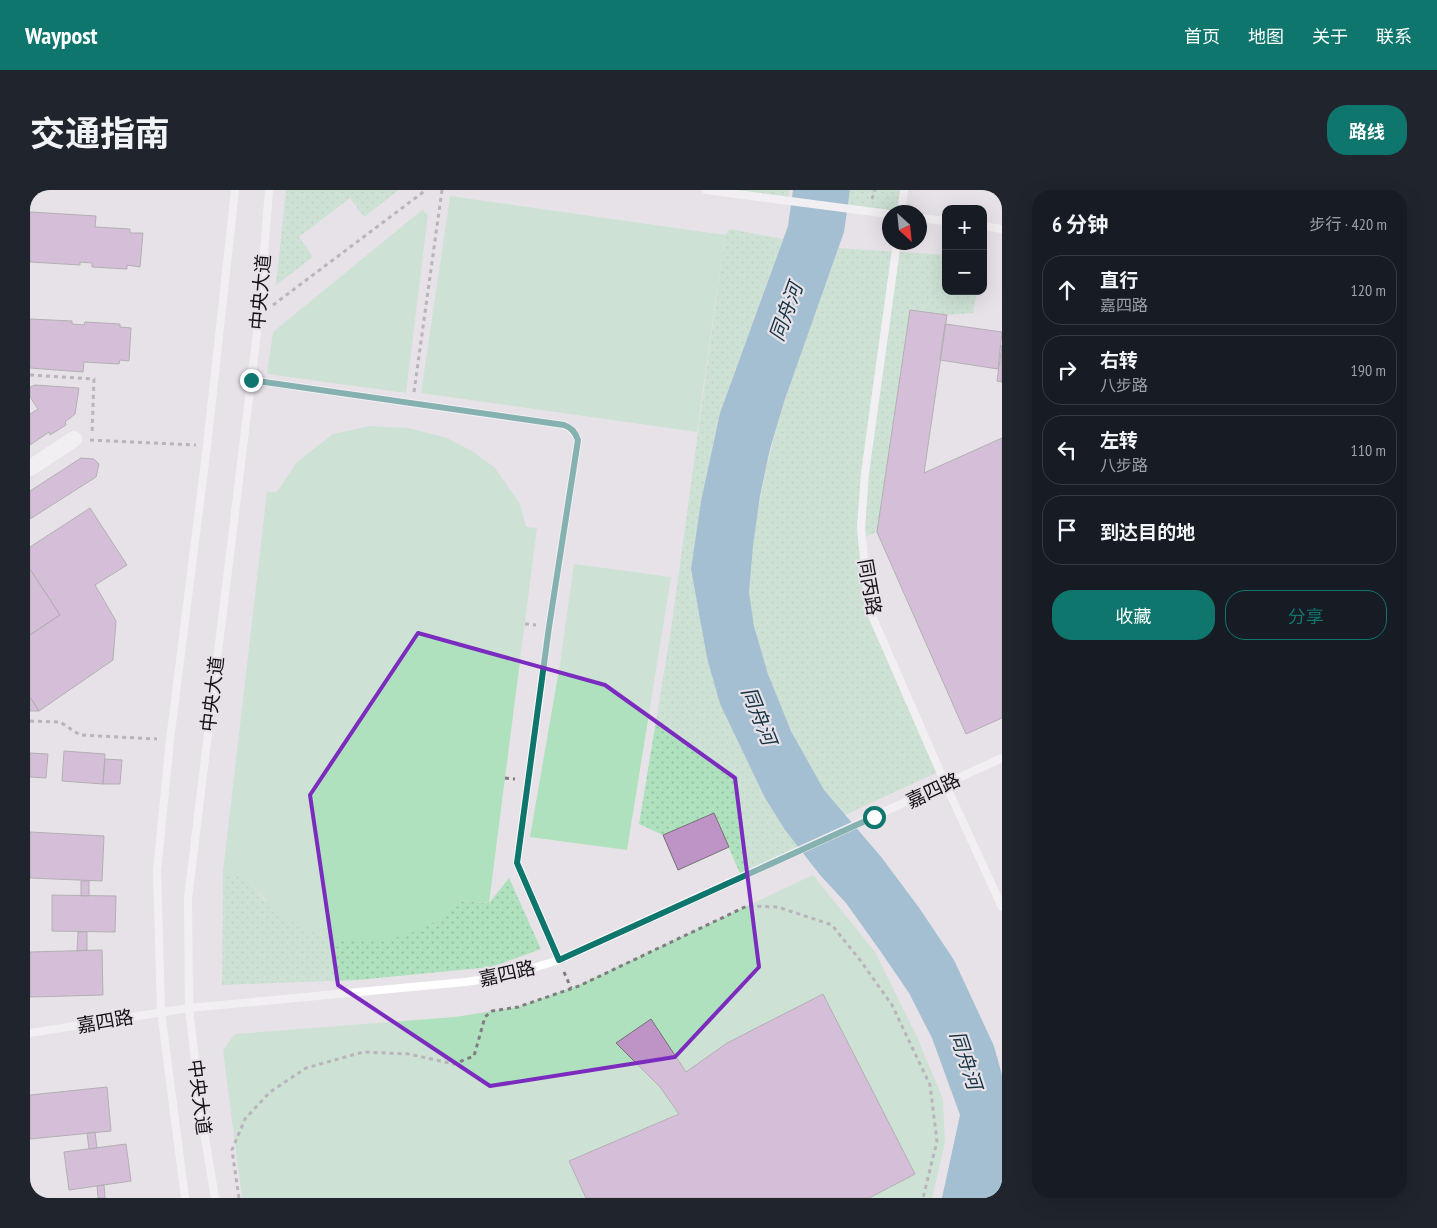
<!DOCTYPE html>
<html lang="zh">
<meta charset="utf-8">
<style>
:root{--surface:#171b24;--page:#20242c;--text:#f1f3f6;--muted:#9ea1a6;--line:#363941;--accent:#0f766e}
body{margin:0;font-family:"PT Sans Narrow","Noto Sans SC",sans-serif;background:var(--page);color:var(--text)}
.controls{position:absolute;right:15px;top:15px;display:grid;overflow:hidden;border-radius:10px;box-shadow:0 5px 20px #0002}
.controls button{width:45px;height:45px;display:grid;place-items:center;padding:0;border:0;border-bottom:1px solid var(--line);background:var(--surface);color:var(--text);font:25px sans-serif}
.compass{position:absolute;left:852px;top:15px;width:45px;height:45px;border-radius:50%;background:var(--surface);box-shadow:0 5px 20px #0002;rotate:153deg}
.stop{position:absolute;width:15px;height:15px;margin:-11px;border:4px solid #0f766e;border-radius:50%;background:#fff}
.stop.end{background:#0f766e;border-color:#fff;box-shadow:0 1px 5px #0008}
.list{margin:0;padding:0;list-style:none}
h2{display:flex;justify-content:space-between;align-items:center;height:65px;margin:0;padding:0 20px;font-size:21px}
h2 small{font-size:16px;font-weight:400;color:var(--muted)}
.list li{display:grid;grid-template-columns:32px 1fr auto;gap:15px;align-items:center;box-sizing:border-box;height:70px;margin:0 10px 10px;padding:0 10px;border:1px solid var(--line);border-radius:20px}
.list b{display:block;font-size:19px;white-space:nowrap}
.list p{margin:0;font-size:16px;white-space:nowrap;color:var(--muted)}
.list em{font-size:16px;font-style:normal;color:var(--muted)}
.actions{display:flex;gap:10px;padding:15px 20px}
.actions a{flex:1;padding:11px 0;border:1px solid var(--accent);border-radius:20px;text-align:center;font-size:18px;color:var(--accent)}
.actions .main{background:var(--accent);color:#fff}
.icon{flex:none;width:28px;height:28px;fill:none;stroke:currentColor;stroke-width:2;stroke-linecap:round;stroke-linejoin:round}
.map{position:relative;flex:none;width:972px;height:1008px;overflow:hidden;border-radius:20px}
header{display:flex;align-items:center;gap:30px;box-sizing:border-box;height:70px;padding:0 25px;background:var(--accent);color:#fff}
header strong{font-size:24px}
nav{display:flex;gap:28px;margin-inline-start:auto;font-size:18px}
.intro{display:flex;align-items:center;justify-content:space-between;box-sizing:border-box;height:120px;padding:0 30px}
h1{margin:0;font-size:35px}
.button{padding:12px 22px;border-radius:20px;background:var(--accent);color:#fff;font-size:18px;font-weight:700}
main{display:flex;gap:30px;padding:0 30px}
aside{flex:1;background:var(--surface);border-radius:20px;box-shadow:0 5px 20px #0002}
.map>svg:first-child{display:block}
.grass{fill:url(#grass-dots)}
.garden{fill:#afe1be}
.water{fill:#5296b8}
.building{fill:#be93c6;stroke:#757076}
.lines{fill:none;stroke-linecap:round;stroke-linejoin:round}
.path{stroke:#817d82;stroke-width:3;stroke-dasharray:4 4;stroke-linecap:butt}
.lane{stroke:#fff;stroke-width:8}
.street{stroke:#fff;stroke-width:16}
.route{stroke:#0f766e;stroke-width:6}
.marked{fill:none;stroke:#7b2cbf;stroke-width:4;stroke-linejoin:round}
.labels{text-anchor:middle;stroke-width:4.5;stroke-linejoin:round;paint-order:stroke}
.street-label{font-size:19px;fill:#141215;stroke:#e7e2e8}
.water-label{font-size:20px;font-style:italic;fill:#143443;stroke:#e7e2e8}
</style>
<header>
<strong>Waypost</strong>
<nav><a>首页</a><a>地图</a><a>关于</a><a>联系</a></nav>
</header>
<div class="intro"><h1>交通指南</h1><a class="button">路线</a></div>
<main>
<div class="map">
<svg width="972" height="1008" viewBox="0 0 972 1008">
<defs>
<pattern id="grass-dots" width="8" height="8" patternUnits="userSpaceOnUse" patternTransform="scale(1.25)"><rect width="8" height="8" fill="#afe1be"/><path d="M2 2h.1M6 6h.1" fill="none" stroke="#96c0a2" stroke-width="1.8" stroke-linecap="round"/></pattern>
</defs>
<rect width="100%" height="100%" fill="#e7e2e8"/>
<path class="grass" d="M 256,0 L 369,0 L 334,27 L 320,8 L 269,47 L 283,67 L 246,95 Z
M 675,0 L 759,0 L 758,12 Z
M 820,0 L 874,0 L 871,22 L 817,17 Z
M 700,39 L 753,49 L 690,223 L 671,311 L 661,379 L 677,468 L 690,514 L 735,608 L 755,640 L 770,659 L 711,686 L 684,623 L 633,645 L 609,634 L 641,440 L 695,45 Z
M 808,58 L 916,65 L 916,101 L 947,101 L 943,123 L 917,125 L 880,120 L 847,342 L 832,348 L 839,419 L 910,581 L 815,625 C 808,617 799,608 793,599 C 766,555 744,507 730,457 C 725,440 720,421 719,402 C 719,382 722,361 725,341 C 738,243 775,151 808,58 Z
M 193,682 L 216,686 L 234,710 L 402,733 L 430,711 L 459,713 L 479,688 L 511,759 L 461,777 L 327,790 L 192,795 Z"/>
<path class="garden" d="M 420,6 L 695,45 L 667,242 L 391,203 Z
M 392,20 L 398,25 L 376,203 L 237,184 L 243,142 Z
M 340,236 L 379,238 L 417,248 L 442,261 L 464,277 L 477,295 L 490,314 L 496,337 L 507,338 L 459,713 L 430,711 C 421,718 412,726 403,732 C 365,757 304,756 266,734 C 245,722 230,705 216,686 L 193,682 L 237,302 L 247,302 L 267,272 L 303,244 Z
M 544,374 L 641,387 L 597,660 L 500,647 L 530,474 Z
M 783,685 L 845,762 L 887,847 L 913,909 L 915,953 L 902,1008 L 212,1008 L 193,860 L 205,844 L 425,827 L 488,817 L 549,795 Z"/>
<path class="water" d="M 763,0 L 820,0 L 814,42 L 755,209 L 740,259 L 730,306 L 723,356 L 719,402 L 724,436 L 738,484 L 761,541 L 794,600 L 852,668 L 890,719 L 924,770 L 964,856 L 972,885 L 972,999 L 971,1008 L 912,1008 L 930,925 L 902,848 L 879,803 L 851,762 L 816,713 L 790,685 L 755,640 L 735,608 L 690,514 L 677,468 L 661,379 L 671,311 L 690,223 L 758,36 Z"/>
<path class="building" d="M 0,22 L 66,26 L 65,37 L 100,39 L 100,43 L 113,43 L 110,77 L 97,75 L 97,79 L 62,77 L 62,73 L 50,72 L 50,75 L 0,72 Z
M 880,120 L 917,125 L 894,283 L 972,248 L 972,528 L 936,544 L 847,342 Z
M 0,129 L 42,131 L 42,134 L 54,135 L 55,132 L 90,134 L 90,137 L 101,138 L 99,171 L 90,170 L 89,174 L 54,172 L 53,182 L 0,178 Z
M 915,134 L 972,142 L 968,179 L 910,170 Z
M 972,155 L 972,192 L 967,191 Z
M 5,195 L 49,198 L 45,224 L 35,232 L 36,235 L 20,245 L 19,242 L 0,255 L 0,224 L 8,219 L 0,207 L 0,197 Z
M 51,268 L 64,269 L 69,274 L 66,287 L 0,329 L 0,301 Z
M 60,318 L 97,375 L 65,395 L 86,431 L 83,470 L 9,521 L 0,507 L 0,445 L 30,425 L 0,379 L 0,357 Z
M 0,379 L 30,425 L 0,445 Z
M 0,507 L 9,521 L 0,521 Z
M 34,561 L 75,564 L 73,594 L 32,591 Z
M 0,563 L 18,564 L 16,588 L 0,587 Z
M 75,569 L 92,570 L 90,594 L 73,594 Z
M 684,623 L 699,657 L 648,680 L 633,645 Z
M 0,642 L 74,646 L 72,691 L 0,688 Z
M 51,691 L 59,691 L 59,706 L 51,706 Z
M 22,705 L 86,706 L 85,742 L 22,741 Z
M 48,742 L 57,742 L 57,760 L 47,761 Z
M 72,760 L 73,805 L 0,807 L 0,762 Z
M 793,804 L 885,984 L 839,1008 L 556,1008 L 539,971 L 649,924 L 630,897 L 586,853 L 621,829 L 656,882 L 697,853 Z
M 77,897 L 81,941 L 0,949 L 0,905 Z
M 65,942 L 67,958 L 59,959 L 57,943 Z
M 96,954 L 101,991 L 39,1000 L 34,962 Z
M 74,995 L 75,1008 L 68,1008 L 67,996 Z"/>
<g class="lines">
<path class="path" d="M 842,9 L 845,0
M 243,115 L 396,0
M 0,185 L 64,189 L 62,244
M 384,202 L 412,0
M 60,250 L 166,255
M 495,434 L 506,435
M 0,531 L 30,532 L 50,545 L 127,549
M 475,588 L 485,589
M 534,782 L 541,798
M 209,1008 L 202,960 L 215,929 L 240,902 L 276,878 L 333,862 L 379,864 L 424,874 L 444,866 L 455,827 L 462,821 L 488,817 L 549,796 L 717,716 L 748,717 L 802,735 L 830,770 L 862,815 L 900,895 L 907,951 L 893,1008"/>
<path class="lane" d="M 676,0 L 859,24
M 871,22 L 874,0
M 889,28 L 916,31
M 953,36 L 972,39
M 867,52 L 835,283 L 831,338 L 839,419 L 916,595 L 972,717
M 221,190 L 533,235 C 542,238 544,242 548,250 L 519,437 L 487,673 L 529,770
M 0,843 L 159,818 L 435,792 L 477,786 L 529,770 L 972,568
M 155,1008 L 131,821 L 127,681 L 140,550 L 177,256 L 205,0
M 185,1008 L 172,930 L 159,818 L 158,708 L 229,126 L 239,0"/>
<path class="street" d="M 0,278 L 44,249"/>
</g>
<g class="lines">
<path class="route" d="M 221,190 L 534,235 C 542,238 545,242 548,250 L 519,437 L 487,673 L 529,770 L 844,627"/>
</g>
<path d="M0 0H972V1008H0ZM 388,443 L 575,495 L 705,588 L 729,777 L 645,867 L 460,896 L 308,795 L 280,605 Z" fill="#e7e2e8" fill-opacity=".55" fill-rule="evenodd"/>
<path class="marked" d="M 388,443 L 575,495 L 705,588 L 729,777 L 645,867 L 460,896 L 308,795 L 280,605 Z"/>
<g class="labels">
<g class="street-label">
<text transform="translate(230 102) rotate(-85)" y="7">中央大道</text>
<text transform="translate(840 397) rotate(80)" y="7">同丙路</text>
<text transform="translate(182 504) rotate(-83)" y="7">中央大道</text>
<text transform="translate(903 600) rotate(-25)" y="7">嘉四路</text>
<text transform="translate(477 783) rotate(-13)" y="7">嘉四路</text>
<text transform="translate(75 831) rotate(-10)" y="7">嘉四路</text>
<text transform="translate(170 907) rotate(83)" y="7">中央大道</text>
</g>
<g class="water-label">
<text transform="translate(756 122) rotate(-70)" y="7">同舟河</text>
<text transform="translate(729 526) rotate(68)" y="7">同舟河</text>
<text transform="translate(936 870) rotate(72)" y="7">同舟河</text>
</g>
</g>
</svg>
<div class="controls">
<button>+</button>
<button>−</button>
</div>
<svg class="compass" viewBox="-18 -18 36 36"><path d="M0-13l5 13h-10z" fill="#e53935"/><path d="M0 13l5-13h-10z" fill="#9ea1a6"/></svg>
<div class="stop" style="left:844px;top:627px"></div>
<div class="stop end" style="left:221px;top:190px"></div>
</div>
<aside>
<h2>6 分钟<small>步行 · 420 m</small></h2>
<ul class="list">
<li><svg class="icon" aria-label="ahead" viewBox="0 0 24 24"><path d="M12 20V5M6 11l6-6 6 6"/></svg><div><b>直行</b><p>嘉四路</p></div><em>120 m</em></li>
<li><svg class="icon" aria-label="right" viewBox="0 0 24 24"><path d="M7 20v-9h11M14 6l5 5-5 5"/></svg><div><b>右转</b><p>八步路</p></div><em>190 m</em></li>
<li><svg class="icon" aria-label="left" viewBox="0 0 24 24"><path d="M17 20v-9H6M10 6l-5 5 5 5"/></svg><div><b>左转</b><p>八步路</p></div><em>110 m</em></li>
<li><svg class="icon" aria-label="arrive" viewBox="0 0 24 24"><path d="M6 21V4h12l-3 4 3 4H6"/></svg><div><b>到达目的地</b></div></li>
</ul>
<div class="actions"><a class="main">收藏</a><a>分享</a></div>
</aside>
</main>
